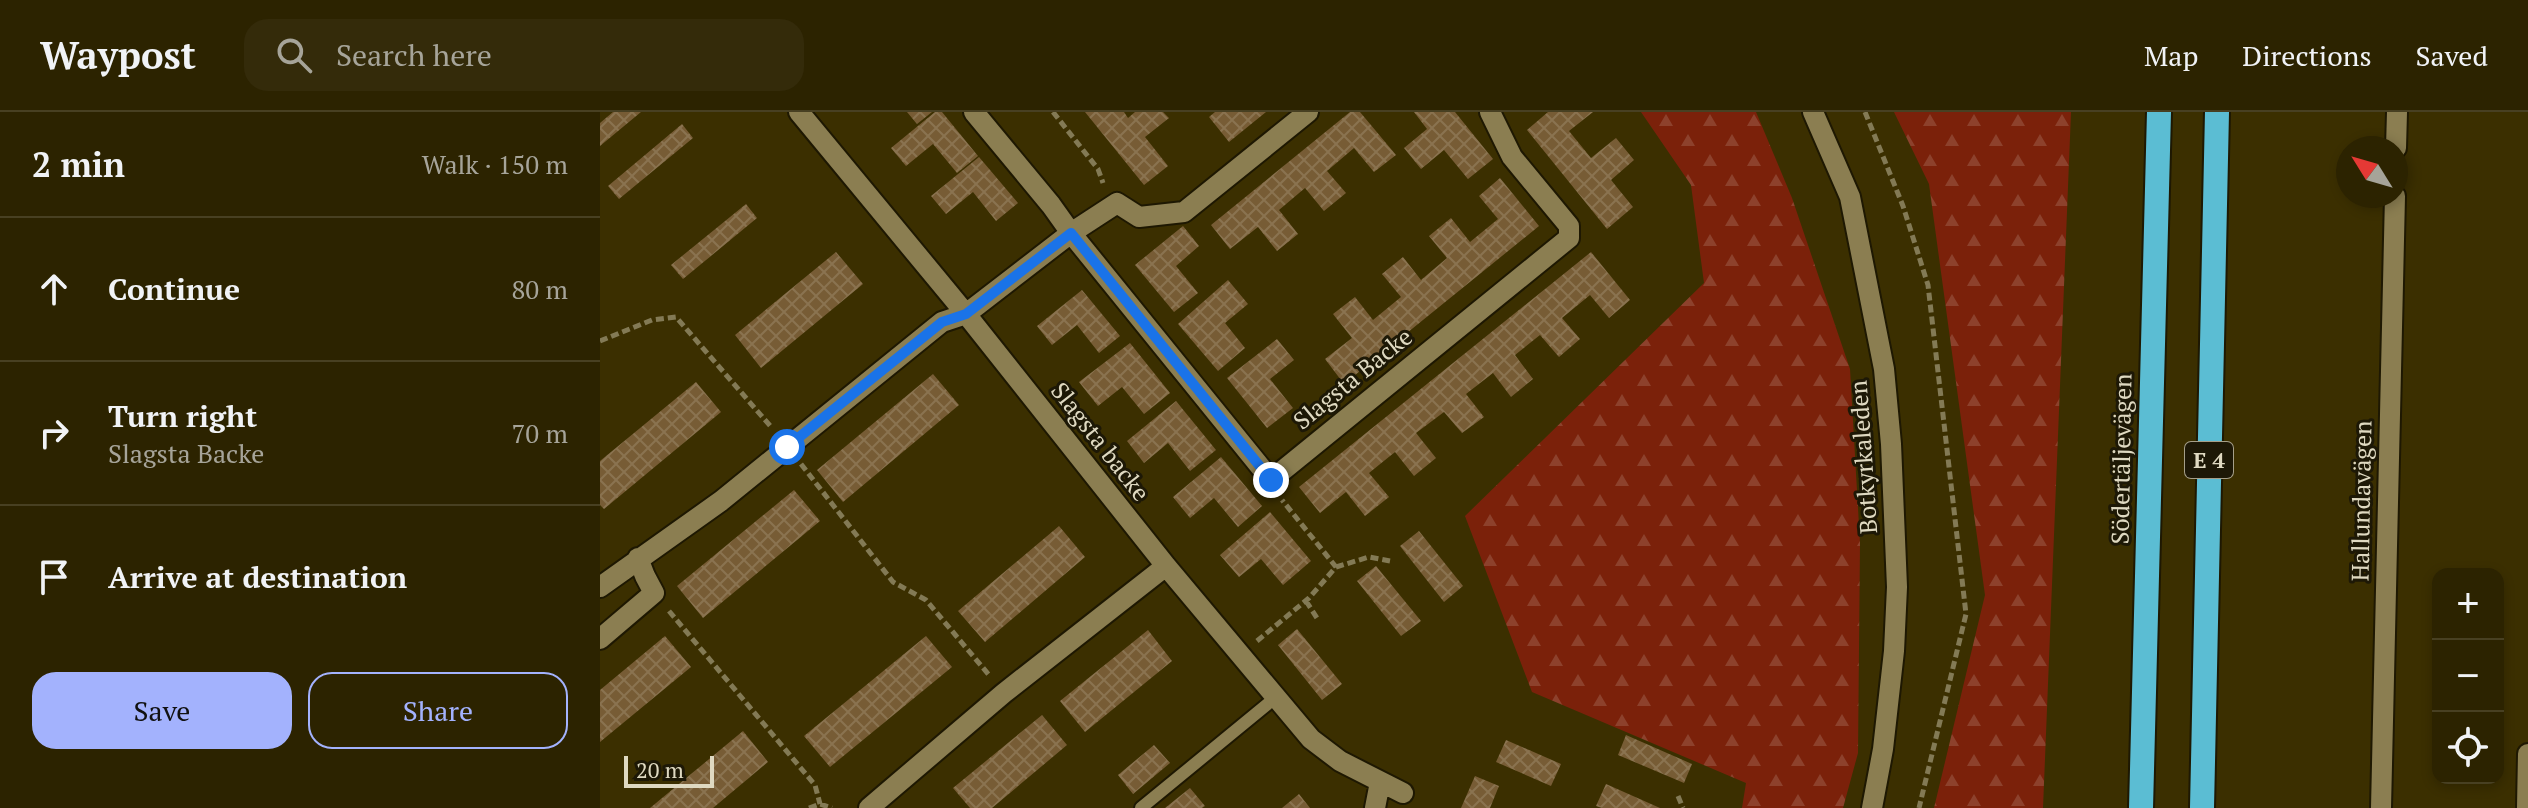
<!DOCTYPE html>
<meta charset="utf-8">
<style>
:root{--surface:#2c2300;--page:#342b0a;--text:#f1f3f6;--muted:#a6a499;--line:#484022;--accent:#a3b2fd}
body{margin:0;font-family:"PT Serif",serif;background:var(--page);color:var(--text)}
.controls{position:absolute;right:24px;bottom:24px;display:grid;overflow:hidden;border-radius:16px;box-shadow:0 4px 12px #0003}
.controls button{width:72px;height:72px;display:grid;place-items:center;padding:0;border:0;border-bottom:2px solid var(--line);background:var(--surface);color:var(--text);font:40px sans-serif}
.compass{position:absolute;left:1736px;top:24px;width:72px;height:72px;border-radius:50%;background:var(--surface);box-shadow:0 4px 12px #0003;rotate:307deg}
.scale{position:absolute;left:24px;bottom:20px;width:90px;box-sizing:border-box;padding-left:8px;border:4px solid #dfd9c1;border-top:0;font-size:22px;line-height:28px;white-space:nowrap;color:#dfd9c1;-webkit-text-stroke:6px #1d1806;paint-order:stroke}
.stop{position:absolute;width:24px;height:24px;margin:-18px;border:6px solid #1a73e8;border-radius:50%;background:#fff}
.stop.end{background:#1a73e8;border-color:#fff;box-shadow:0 2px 8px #0008}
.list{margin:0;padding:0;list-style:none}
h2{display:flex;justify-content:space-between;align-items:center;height:104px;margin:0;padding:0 32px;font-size:34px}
h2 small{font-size:26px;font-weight:400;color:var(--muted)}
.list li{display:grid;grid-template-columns:52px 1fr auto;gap:24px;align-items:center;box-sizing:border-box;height:144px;padding:0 32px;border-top:2px solid var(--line)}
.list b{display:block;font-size:30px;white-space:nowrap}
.list p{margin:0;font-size:26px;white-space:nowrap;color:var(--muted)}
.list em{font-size:26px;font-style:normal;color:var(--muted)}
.actions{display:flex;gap:16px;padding:24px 32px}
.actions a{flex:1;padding:18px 0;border:2px solid var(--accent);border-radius:24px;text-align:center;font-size:28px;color:var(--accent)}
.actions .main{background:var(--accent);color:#111}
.icon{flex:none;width:44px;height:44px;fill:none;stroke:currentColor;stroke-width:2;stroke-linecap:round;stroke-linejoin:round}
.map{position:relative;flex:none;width:1928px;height:696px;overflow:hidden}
header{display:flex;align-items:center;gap:48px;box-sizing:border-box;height:112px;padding:0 40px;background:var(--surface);border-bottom:2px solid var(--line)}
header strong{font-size:38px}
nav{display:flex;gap:44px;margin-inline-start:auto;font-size:28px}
.search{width:560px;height:72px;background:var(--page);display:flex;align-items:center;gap:20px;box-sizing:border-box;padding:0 28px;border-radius:24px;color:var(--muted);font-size:30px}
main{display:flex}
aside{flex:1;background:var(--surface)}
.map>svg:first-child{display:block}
.forest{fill:url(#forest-firs)}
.building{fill:url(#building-cross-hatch)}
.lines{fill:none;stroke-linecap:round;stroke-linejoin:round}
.service-casing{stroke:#1e1802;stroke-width:16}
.minor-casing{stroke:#1e1802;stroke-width:24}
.tertiary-casing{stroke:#1e1802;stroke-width:24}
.secondary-casing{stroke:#1e1802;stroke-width:24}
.motorway-casing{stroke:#1e1802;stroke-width:28}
.path{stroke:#837a55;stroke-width:5;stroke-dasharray:8 4;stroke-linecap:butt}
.service{stroke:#8b7e51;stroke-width:12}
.minor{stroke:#8b7e51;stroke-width:20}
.tertiary{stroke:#8b7e51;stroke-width:20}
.secondary{stroke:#8b7e51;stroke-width:20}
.motorway{stroke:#5bbdd3;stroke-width:24}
.route{stroke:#1a73e8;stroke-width:10}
.labels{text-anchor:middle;stroke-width:6;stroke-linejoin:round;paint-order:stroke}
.shield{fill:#1d1806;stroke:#a59f89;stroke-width:2}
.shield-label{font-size:22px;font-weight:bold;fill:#dfd9c1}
.street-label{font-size:24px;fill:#dfd9c1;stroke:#1d1806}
</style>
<header>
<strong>Waypost</strong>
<div class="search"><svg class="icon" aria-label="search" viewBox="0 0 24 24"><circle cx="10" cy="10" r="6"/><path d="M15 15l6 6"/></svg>Search here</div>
<nav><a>Map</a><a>Directions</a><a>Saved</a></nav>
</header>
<main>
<aside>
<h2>2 min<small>Walk · 150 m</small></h2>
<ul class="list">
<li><svg class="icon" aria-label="ahead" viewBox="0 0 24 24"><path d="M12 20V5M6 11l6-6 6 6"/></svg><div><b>Continue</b></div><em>80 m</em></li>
<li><svg class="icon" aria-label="right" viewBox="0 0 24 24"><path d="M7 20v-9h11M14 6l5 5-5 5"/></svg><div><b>Turn right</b><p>Slagsta Backe</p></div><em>70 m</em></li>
<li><svg class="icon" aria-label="arrive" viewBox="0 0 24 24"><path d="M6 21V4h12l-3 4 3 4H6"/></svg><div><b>Arrive at destination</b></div></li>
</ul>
<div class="actions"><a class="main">Save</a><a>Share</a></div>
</aside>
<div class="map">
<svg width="1928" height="696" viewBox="0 0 1928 696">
<defs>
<pattern id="forest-firs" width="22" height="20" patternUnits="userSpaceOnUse" patternTransform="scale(2)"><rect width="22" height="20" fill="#7b210a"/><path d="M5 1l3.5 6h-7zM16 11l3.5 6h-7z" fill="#8d412c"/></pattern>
<pattern id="building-cross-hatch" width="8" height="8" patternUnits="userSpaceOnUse" patternTransform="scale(2)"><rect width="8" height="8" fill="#775c35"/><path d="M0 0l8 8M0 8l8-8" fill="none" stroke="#8a7350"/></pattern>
</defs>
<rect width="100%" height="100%" fill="#3b2f00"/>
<path class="forest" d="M 1041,0 L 1156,0 L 1192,86 L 1250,257 L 1260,431 L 1258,641 L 1243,696 L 1142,696 L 1146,671 L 932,580 L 865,404 L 1104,171 L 1091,73 Z
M 1294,0 L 1471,0 L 1443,696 L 1334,696 L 1385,483 L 1329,72 Z"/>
<path class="building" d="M 13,0 L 41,0 L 0,34 L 0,11 Z
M 307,0 L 332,0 L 317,12 Z
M 335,0 L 342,0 L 378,44 L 357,61 L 333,32 L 306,54 L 291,36 Z
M 485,0 L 524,0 L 528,6 L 535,0 L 563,0 L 569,6 L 545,25 L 568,54 L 544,73 Z
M 615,0 L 666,0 L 629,30 L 609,5 Z
M 750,0 L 760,0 L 796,43 L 774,60 L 754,36 L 727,59 L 746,81 L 724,99 L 705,76 L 679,98 L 698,122 L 677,139 L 658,115 L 630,137 L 611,113 Z
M 814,0 L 855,0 L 893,47 L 868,67 L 844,38 L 821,57 L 804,36 L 827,17 Z
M 948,0 L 993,0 L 969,19 L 991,46 L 1016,26 L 1034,48 L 1011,68 L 1033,95 L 1007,117 L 927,18 Z
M 82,12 L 93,26 L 19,87 L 8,74 Z
M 379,45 L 418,91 L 396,109 L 373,80 L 346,102 L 331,84 Z
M 900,66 L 939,114 L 744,272 L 725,247 L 752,226 L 733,202 L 755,185 L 773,208 L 801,185 L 782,162 L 803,145 L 821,168 L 847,146 L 829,124 L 851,106 L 870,130 L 898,107 L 879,84 Z
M 146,92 L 157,106 L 83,167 L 71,153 Z
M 583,114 L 599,134 L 576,154 L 598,181 L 574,200 L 535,153 Z
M 236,140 L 263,172 L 161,256 L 135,223 Z
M 991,140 L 1030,188 L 1009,206 L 990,183 L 962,206 L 980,227 L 959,245 L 940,223 L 915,243 L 933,267 L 911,285 L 893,261 L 866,282 L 884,305 L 862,321 L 844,300 L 816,321 L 836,346 L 814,364 L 795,340 L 769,361 L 789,385 L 765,404 L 746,380 L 720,401 L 699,375 Z
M 628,168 L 648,192 L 625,211 L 645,236 L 618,259 L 578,212 Z
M 482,178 L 520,224 L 499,241 L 477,213 L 452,233 L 437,214 Z
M 677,227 L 694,248 L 670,267 L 693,296 L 667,316 L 627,266 Z
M 530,231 L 570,281 L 544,302 L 522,275 L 498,294 L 479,270 Z
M 333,262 L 359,293 L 243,390 L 217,358 Z
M 96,270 L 121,300 L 4,397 L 0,393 L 0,349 Z
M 576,289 L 616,338 L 590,359 L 568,331 L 544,351 L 527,329 Z
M 621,345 L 662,394 L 638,415 L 614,386 L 590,406 L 573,385 Z
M 194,378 L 220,409 L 103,506 L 77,474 Z
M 670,400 L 711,449 L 683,473 L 661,447 L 639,465 L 620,443 Z
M 459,414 L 485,445 L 385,530 L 358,499 Z
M 819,419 L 863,474 L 844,490 L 800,434 Z
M 776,454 L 821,509 L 801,524 L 757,469 Z
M 697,517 L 742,572 L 722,588 L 678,533 Z
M 548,518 L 572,549 L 485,620 L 460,589 Z
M 65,524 L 91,555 L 0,630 L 0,578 Z
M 326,524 L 352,555 L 230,655 L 204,624 Z
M 442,603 L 467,633 L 392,696 L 370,696 L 353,676 Z
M 143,619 L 168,650 L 113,696 L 50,696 Z
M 1026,623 L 1092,652 L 1084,671 L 1018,643 Z
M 906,628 L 961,652 L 951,674 L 896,650 Z
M 554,633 L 570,651 L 533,682 L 518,663 Z
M 875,664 L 899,674 L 890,696 L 861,696 Z
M 1006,672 L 1060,696 L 1002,696 L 996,694 Z
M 590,676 L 605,694 L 602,696 L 565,696 Z
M 699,682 L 710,696 L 682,696 Z"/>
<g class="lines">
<defs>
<path id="service" d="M 541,696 L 675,586"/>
<path id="minor" d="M 199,0 L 366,202 L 566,454 L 711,627 L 740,649 L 803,681
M 374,0 L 451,93 L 471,121 L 671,368 L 969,126 L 969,114 L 912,45 L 890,0
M 0,475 L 121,389 L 342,210 L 366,202 L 471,121 L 517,91 L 539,105 L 584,100 L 708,0
M 0,527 L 54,481 L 45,464 L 38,446
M 269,696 L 404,581 L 566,454
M 775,696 L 780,670"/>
<path id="tertiary" d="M 1927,696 L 1928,642"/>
<path id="secondary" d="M 1213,0 L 1250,85 L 1284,257 L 1291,332 L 1297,475 L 1294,539 L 1283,637 L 1272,696
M 1796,36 L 1797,0
M 1781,696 L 1795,84"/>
<path id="motorway" d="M 1541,696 L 1559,0
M 1602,696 L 1617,0"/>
</defs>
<use href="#service" class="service-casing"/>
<use href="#minor" class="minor-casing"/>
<use href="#tertiary" class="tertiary-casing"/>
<use href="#secondary" class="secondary-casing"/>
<use href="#motorway" class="motorway-casing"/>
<path class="path" d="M 453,0 L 498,57 L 503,71
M 1265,0 L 1303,94 L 1328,173 L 1366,502 L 1319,696
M 0,229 L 52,208 L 76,205 L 172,316
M 201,352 L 293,470 L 326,488 L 389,563
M 736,455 L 769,445 L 790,449
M 706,489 L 717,506
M 69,499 L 215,673 L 220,692
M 657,529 L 709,486 L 736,455 L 682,388
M 1078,684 L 1083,696
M 209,696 L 220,692 L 232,696"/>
<use href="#service" class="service"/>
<use href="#minor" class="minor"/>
<use href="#tertiary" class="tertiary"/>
<use href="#secondary" class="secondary"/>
<use href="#motorway" class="motorway"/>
</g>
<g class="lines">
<path class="route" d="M 187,335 L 342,210 L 366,202 L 471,121 L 671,368"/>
</g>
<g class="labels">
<rect class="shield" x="1585" y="330" width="48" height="36" rx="6"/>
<g class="shield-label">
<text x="1609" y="356">E 4</text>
</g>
<g class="street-label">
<text transform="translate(753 267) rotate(-39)" y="8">Slagsta Backe</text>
<text transform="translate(500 330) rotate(52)" y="8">Slagsta backe</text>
<text transform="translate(1264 345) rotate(-94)" y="8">Botkyrkaleden</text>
<text transform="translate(1522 347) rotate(-89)" y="8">Södertäljevägen</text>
<text transform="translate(1762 389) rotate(-89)" y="8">Hallundavägen</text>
</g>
</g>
</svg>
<div class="controls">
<button>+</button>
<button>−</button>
<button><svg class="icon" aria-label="locate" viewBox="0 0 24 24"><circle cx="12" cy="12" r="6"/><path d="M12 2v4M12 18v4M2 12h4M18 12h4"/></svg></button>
</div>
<svg class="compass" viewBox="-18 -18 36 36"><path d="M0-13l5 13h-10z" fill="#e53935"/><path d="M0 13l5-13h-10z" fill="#a6a499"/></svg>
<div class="scale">20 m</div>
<div class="stop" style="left:187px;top:335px"></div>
<div class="stop end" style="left:671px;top:368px"></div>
</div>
</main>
